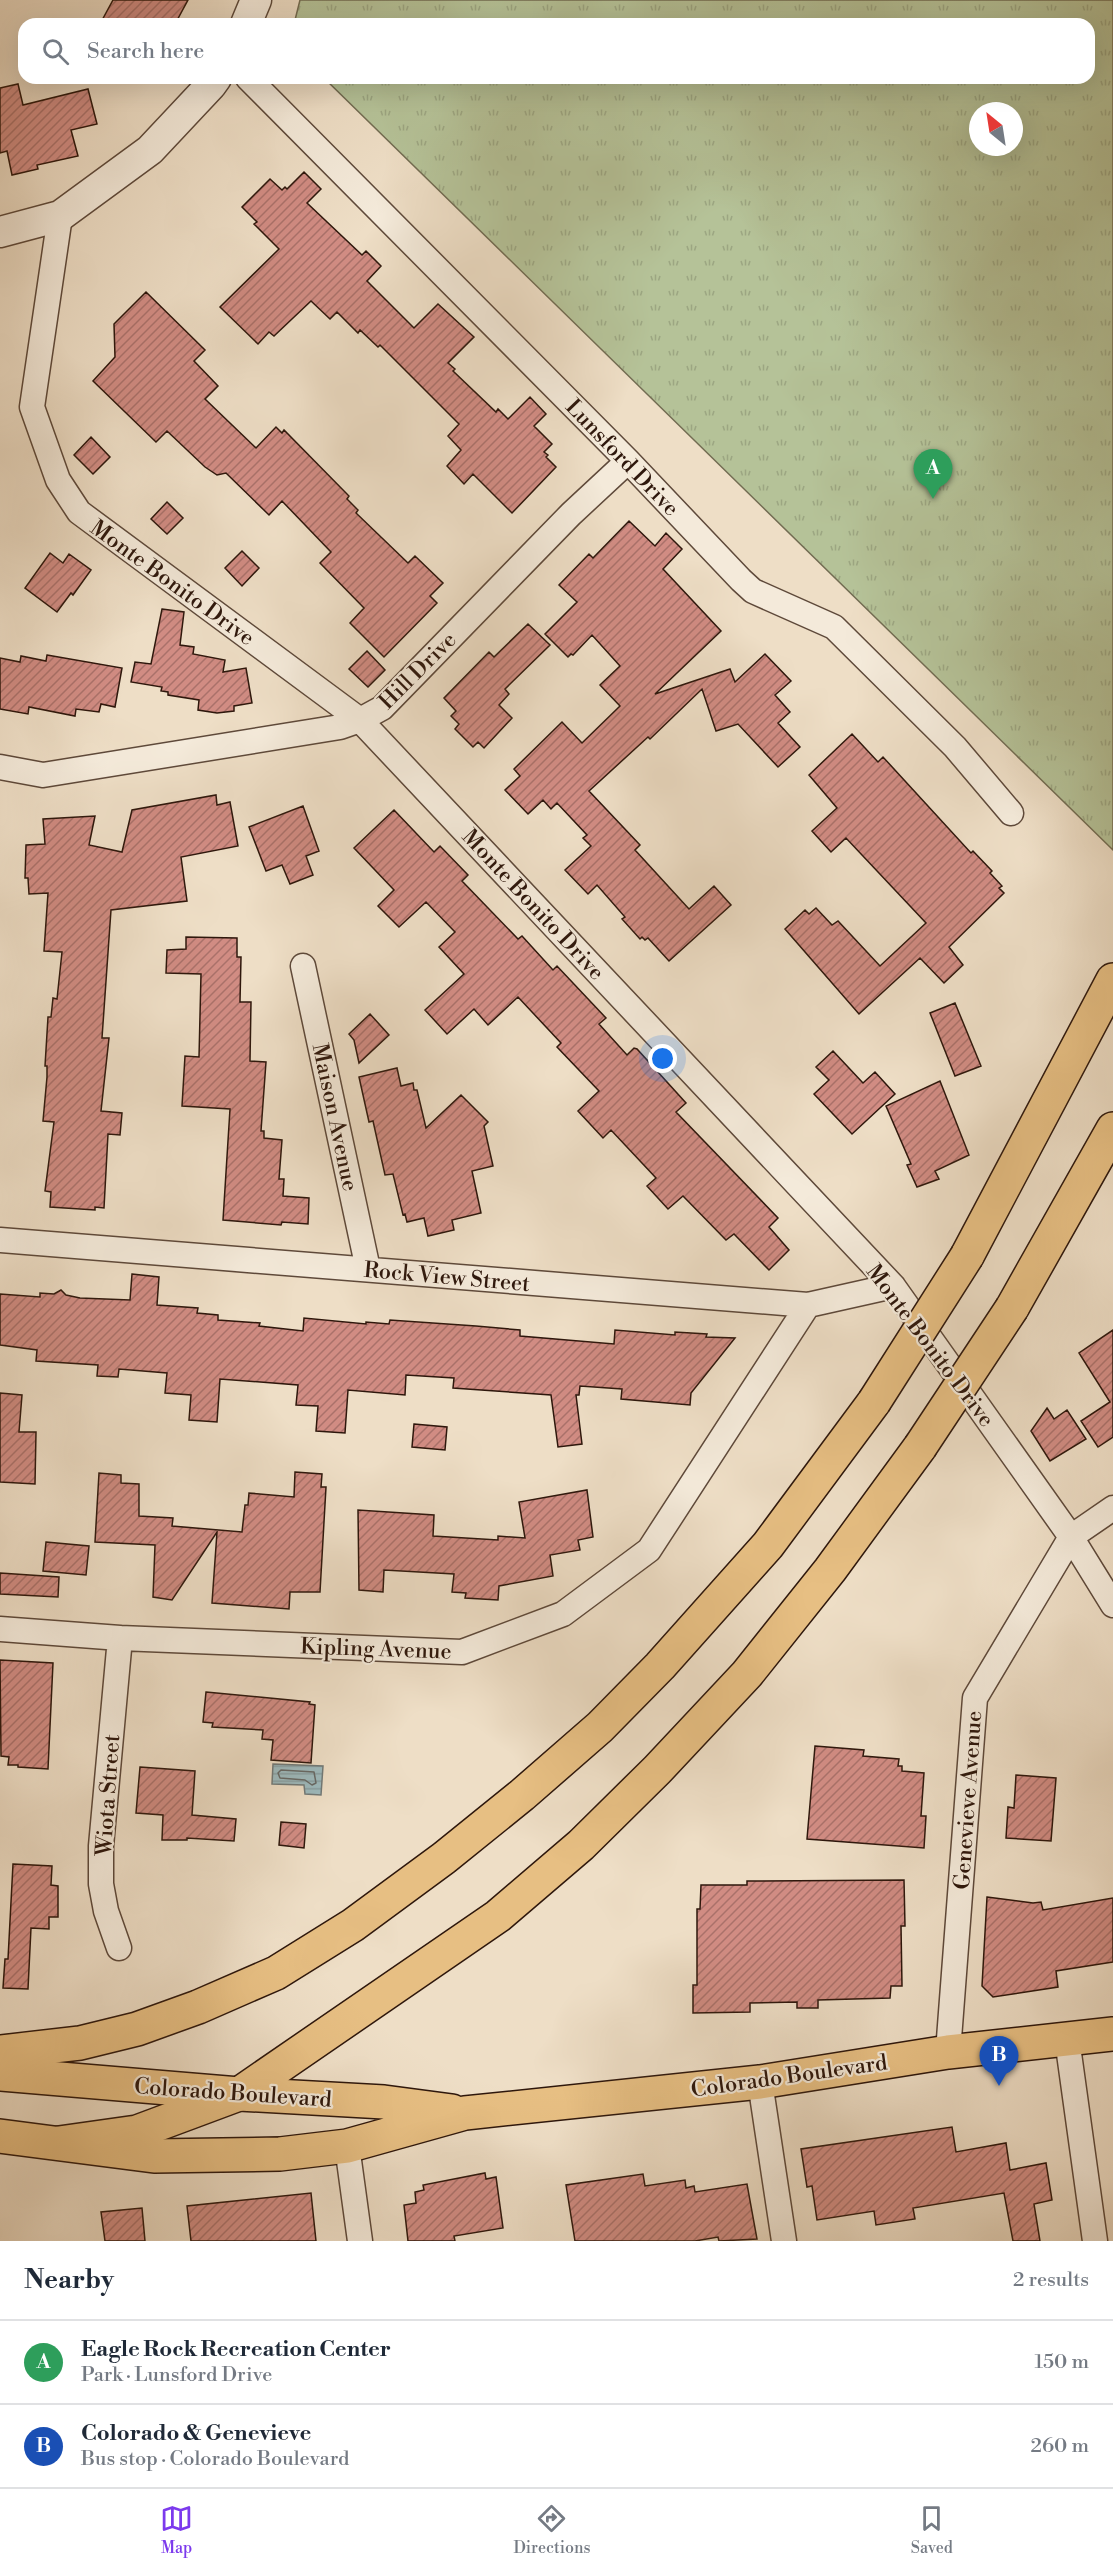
<!DOCTYPE html>
<meta charset="utf-8">
<style>
:root{--surface:#fff;--page:#f2f2f3;--text:#1f2937;--muted:#747a83;--line:#e0e1e3;--accent:#7c3aed}
body{margin:0;font-family:"Libre Bodoni",serif;background:var(--page);color:var(--text)}
.compass{position:absolute;left:969px;top:102px;width:54px;height:54px;border-radius:50%;background:var(--surface);box-shadow:0 6px 24px #0002;rotate:330deg}
.you{position:absolute;left:663px;top:1059px;width:21px;height:21px;margin:-15px;border:4px solid #fff;border-radius:50%;background:#1a73e8;box-shadow:0 0 0 9px #1a73e833}
.badge{display:grid;place-items:center;width:39px;height:39px;border-radius:50%;background:var(--accent);color:#fff;font-size:20px;font-weight:700}
.pin{position:absolute;translate:-50% -50px;filter:drop-shadow(0 2px 3px #0008)}
.pin::after{content:'';position:absolute;top:32px;width:21px;height:18px;background:inherit;clip-path:polygon(0 0,100% 0,50% 100%)}
.list{margin:0;padding:0;list-style:none}
h2{display:flex;justify-content:space-between;align-items:center;height:78px;margin:0;padding:0 24px;font-size:26px}
h2 small{font-size:20px;font-weight:400;color:var(--muted)}
.list li{display:grid;grid-template-columns:39px 1fr auto;gap:18px;align-items:center;box-sizing:border-box;height:84px;padding:0 24px;border-top:2px solid var(--line)}
.list b{display:block;font-size:22px;white-space:nowrap}
.list p{margin:0;font-size:20px;white-space:nowrap;color:var(--muted)}
.list em{font-size:20px;font-style:normal;color:var(--muted)}
.icon{flex:none;width:33px;height:33px;fill:none;stroke:currentColor;stroke-width:2;stroke-linecap:round;stroke-linejoin:round}
.map{position:relative;flex:none;width:1113px;height:2241px;overflow:hidden}
.search{position:absolute;background:var(--surface);box-shadow:0 6px 24px #0002;left:18px;right:18px;top:18px;height:66px;display:flex;align-items:center;gap:15px;box-sizing:border-box;padding:0 21px;border-radius:18px;color:var(--muted);font-size:22px}
.sheet{height:246px;background:var(--surface)}
nav{display:flex;justify-content:space-around;align-items:center;box-sizing:border-box;height:84px;border-top:2px solid var(--line);background:var(--surface);font-size:16px;color:var(--muted)}
nav a{display:grid;justify-items:center;gap:3px}
nav .on{color:var(--accent)}
.map>svg:first-child{display:block}
.park{fill:url(#park-tufts);stroke:#726c52;stroke-width:1.5;fill-rule:evenodd}
.water{fill:url(#water-rules);stroke:#717977;stroke-width:1.5}
.lines{fill:none;stroke-linecap:round;stroke-linejoin:round}
.shore{stroke:#666865;stroke-width:1.5}
.building{fill:url(#building-hatch);stroke:#2e170c;stroke-width:1.5}
.minor-casing{stroke:#5e493a;stroke-width:27}
.tertiary-casing{stroke:#5e493a;stroke-width:33}
.primary-casing{stroke:#2e170c;stroke-width:36}
.motorway-casing{stroke:#2e170c;stroke-width:36}
.minor{stroke:#f4eada;stroke-width:24}
.tertiary{stroke:#f4eada;stroke-width:30}
.primary{stroke:#e7bf83;stroke-width:33}
.motorway{stroke:#e7bf83;stroke-width:33}
.motorway-bridge-casing{stroke:#2e170c;stroke-width:36;stroke-linecap:butt}
.motorway-bridge{stroke:#e7bf83;stroke-width:33}
.labels{text-anchor:middle;stroke-width:4.5;stroke-linejoin:round;paint-order:stroke}
.street-label{font-size:22px;fill:#2e170c;stroke:#f4eada}
</style>
<div class="map">
<svg width="1113" height="2241" viewBox="0 0 1113 2241">
<defs>
<pattern id="park-tufts" width="24" height="20" patternUnits="userSpaceOnUse" patternTransform="scale(1.5)"><rect width="24" height="20" fill="#b5c298"/><path d="M3 7l-1-3M5 7V3M7 7l1-3M15 17l-1-3M17 17v-4M19 17l1-3" fill="none" stroke="#9ca682"/></pattern>
<pattern id="water-rules" width="6" height="5" patternUnits="userSpaceOnUse" patternTransform="scale(1.5)"><rect width="6" height="5" fill="#9dbabe"/><path d="M0 2.5h6" fill="none" stroke="#889fa2"/></pattern>
<pattern id="building-hatch" width="6" height="6" patternUnits="userSpaceOnUse" patternTransform="scale(1.5)"><rect width="6" height="6" fill="#d18c83"/><path d="M-1 1l2-2M0 6l6-6M5 7l2-2" fill="none" stroke="#aa716a"/></pattern>
</defs>
<rect width="100%" height="100%" fill="#eedec6"/>
<filter id="stains"><feTurbulence type="fractalNoise" baseFrequency=".00333" numOctaves="4"/><feColorMatrix values="0 0 0 0 .2 0 0 0 0 .09 0 0 0 0 .02 0 0 0 .5 -.17"/></filter>
<radialGradient id="worn" r=".72"><stop offset=".6" stop-color="#630" stop-opacity="0"/><stop offset="1" stop-color="#630" stop-opacity=".3"/></radialGradient>
<path class="park" d="M 300,0 L 1113,0 L 1113,850 L 324,78 L 1089,78 L 1089,24 L 294,24 ZM 978,111 L 1014,111 L 1014,147 L 978,147 Z"/>
<path class="water" d="M 273,1764 L 323,1766 L 321,1795 L 305,1794 L 304,1785 L 272,1784 Z"/>
<g class="lines">
<path class="shore" d="M 281,1770 L 314,1772 L 316,1783 L 312,1785 L 305,1780 L 280,1778 L 278,1773 Z"/>
</g>
<path class="building" d="M 113,0 L 188,0 L 175,24 L 100,24 Z
M 18,84 L 23,105 L 88,89 L 97,124 L 71,130 L 78,156 L 37,165 L 38,169 L 12,175 L 7,151 L 0,153 L 0,88 Z
M 304,172 L 321,189 L 307,203 L 362,255 L 366,251 L 381,266 L 367,281 L 414,328 L 438,304 L 474,337 L 448,363 L 455,369 L 453,371 L 496,412 L 498,409 L 508,419 L 530,397 L 546,414 L 534,426 L 552,444 L 544,452 L 548,455 L 546,457 L 556,467 L 512,513 L 473,474 L 464,484 L 447,466 L 461,450 L 448,436 L 459,424 L 380,345 L 378,347 L 360,330 L 358,333 L 337,312 L 330,319 L 311,301 L 274,336 L 269,332 L 258,344 L 220,307 L 279,249 L 254,224 L 257,222 L 242,207 L 270,179 L 282,190 L 285,187 L 287,189 Z
M 146,292 L 205,350 L 194,361 L 218,386 L 205,399 L 256,448 L 276,427 L 282,433 L 284,430 L 349,496 L 347,499 L 358,510 L 356,513 L 408,563 L 415,556 L 443,583 L 430,596 L 437,603 L 384,657 L 350,623 L 364,608 L 320,563 L 331,552 L 282,501 L 269,515 L 226,473 L 217,475 L 205,467 L 167,431 L 156,442 L 93,381 L 115,357 L 114,324 Z
M 91,437 L 110,457 L 93,474 L 74,455 Z
M 167,502 L 183,518 L 167,534 L 151,519 Z
M 629,521 L 655,546 L 666,533 L 682,549 L 663,569 L 721,631 L 655,694 L 730,669 L 735,682 L 765,654 L 791,681 L 775,695 L 790,712 L 778,723 L 800,747 L 778,767 L 738,724 L 716,731 L 702,689 L 650,739 L 648,737 L 589,791 L 640,845 L 635,850 L 689,909 L 714,886 L 731,905 L 669,961 L 648,938 L 645,940 L 642,937 L 640,939 L 622,919 L 625,917 L 597,885 L 588,894 L 565,870 L 591,846 L 583,838 L 587,835 L 557,803 L 551,809 L 543,800 L 528,814 L 505,790 L 520,776 L 514,769 L 562,722 L 582,743 L 620,706 L 600,685 L 620,666 L 592,635 L 573,655 L 571,654 L 568,657 L 545,634 L 577,602 L 559,585 L 589,554 L 593,558 Z
M 242,551 L 259,568 L 242,586 L 225,568 Z
M 50,553 L 63,563 L 69,554 L 91,570 L 73,595 L 71,593 L 57,612 L 25,588 Z
M 162,609 L 184,612 L 180,645 L 194,647 L 193,654 L 225,660 L 223,672 L 246,668 L 252,703 L 234,706 L 234,711 L 217,713 L 198,710 L 199,700 L 168,695 L 168,692 L 161,691 L 162,687 L 131,682 L 135,662 L 151,664 Z
M 528,624 L 550,645 L 505,689 L 509,694 L 499,705 L 512,718 L 484,748 L 478,742 L 473,747 L 455,729 L 459,724 L 451,716 L 456,711 L 444,698 L 489,652 L 494,657 Z
M 367,651 L 385,670 L 368,687 L 349,669 Z
M 47,655 L 122,668 L 115,707 L 101,704 L 99,712 L 76,709 L 75,716 L 29,707 L 28,714 L 0,709 L 0,658 L 20,662 L 21,656 L 46,661 Z
M 852,734 L 878,762 L 883,757 L 971,853 L 973,851 L 992,871 L 990,873 L 1002,886 L 999,888 L 1004,893 L 949,947 L 963,965 L 944,983 L 920,958 L 859,1014 L 785,929 L 805,910 L 809,914 L 816,908 L 832,925 L 838,921 L 880,966 L 926,923 L 846,838 L 831,852 L 812,831 L 837,808 L 809,775 Z
M 216,795 L 217,805 L 230,802 L 238,846 L 181,857 L 187,901 L 111,910 L 102,1038 L 109,1038 L 101,1111 L 122,1113 L 120,1135 L 108,1134 L 104,1208 L 95,1207 L 95,1210 L 50,1207 L 51,1192 L 45,1191 L 54,1122 L 43,1121 L 47,1077 L 47,1066 L 45,1066 L 48,1017 L 51,1017 L 53,998 L 57,999 L 62,952 L 44,951 L 48,893 L 29,894 L 28,878 L 25,878 L 26,845 L 45,844 L 43,819 L 95,816 L 89,845 L 122,852 L 132,810 Z
M 303,806 L 319,851 L 306,856 L 313,875 L 290,884 L 282,865 L 266,871 L 249,827 Z
M 394,810 L 434,852 L 440,846 L 468,875 L 462,881 L 518,939 L 522,936 L 553,970 L 557,966 L 606,1018 L 599,1024 L 627,1055 L 634,1048 L 637,1049 L 686,1103 L 676,1112 L 778,1218 L 769,1227 L 789,1250 L 769,1270 L 734,1234 L 726,1240 L 683,1196 L 668,1209 L 647,1186 L 656,1178 L 611,1130 L 603,1138 L 578,1111 L 599,1091 L 557,1047 L 561,1043 L 518,997 L 488,1025 L 474,1009 L 447,1034 L 425,1010 L 464,974 L 439,947 L 455,932 L 426,902 L 399,927 L 378,906 L 394,890 L 354,848 Z
M 186,937 L 237,938 L 237,957 L 241,957 L 240,1002 L 251,1002 L 250,1061 L 266,1062 L 261,1131 L 264,1131 L 264,1138 L 282,1140 L 279,1179 L 284,1179 L 283,1196 L 309,1198 L 308,1224 L 282,1222 L 281,1225 L 223,1220 L 230,1109 L 182,1106 L 185,1056 L 199,1057 L 201,974 L 166,973 L 167,950 L 186,949 Z
M 955,1003 L 981,1066 L 955,1076 L 930,1013 Z
M 370,1014 L 389,1035 L 359,1063 L 354,1040 L 349,1034 Z
M 833,1051 L 863,1083 L 875,1072 L 895,1094 L 852,1134 L 814,1094 L 829,1080 L 816,1067 Z
M 397,1068 L 401,1086 L 413,1083 L 414,1090 L 417,1090 L 426,1128 L 461,1095 L 488,1122 L 484,1126 L 493,1166 L 472,1171 L 481,1213 L 452,1220 L 454,1230 L 428,1236 L 424,1218 L 407,1222 L 405,1214 L 403,1215 L 393,1174 L 385,1175 L 373,1121 L 369,1122 L 359,1077 Z
M 940,1081 L 969,1155 L 935,1171 L 939,1179 L 917,1187 L 907,1165 L 911,1164 L 886,1106 Z
M 132,1274 L 159,1277 L 157,1305 L 198,1308 L 197,1313 L 218,1315 L 218,1320 L 260,1323 L 259,1326 L 303,1331 L 304,1318 L 366,1324 L 366,1322 L 389,1324 L 390,1320 L 476,1326 L 520,1330 L 520,1336 L 614,1344 L 615,1330 L 675,1335 L 675,1332 L 707,1334 L 706,1337 L 735,1338 L 691,1393 L 690,1405 L 621,1399 L 622,1389 L 580,1386 L 579,1395 L 576,1395 L 582,1444 L 558,1447 L 551,1395 L 453,1388 L 454,1378 L 406,1375 L 405,1395 L 348,1390 L 345,1433 L 316,1431 L 318,1406 L 296,1405 L 298,1385 L 220,1379 L 217,1422 L 189,1420 L 191,1395 L 165,1393 L 167,1373 L 119,1369 L 118,1377 L 97,1376 L 98,1365 L 36,1361 L 37,1350 L 0,1345 L 0,1294 L 40,1297 L 40,1293 L 54,1294 L 61,1290 L 66,1295 L 80,1298 L 130,1300 Z
M 1113,1330 L 1113,1437 L 1098,1447 L 1081,1421 L 1110,1402 L 1079,1353 Z
M 0,1393 L 22,1395 L 19,1432 L 36,1432 L 35,1484 L 0,1482 Z
M 1047,1408 L 1054,1419 L 1067,1410 L 1086,1439 L 1050,1461 L 1031,1431 Z
M 414,1424 L 447,1427 L 445,1450 L 412,1447 Z
M 295,1472 L 322,1474 L 321,1487 L 326,1487 L 320,1592 L 290,1592 L 289,1609 L 212,1603 L 217,1532 L 172,1600 L 153,1597 L 155,1545 L 95,1542 L 99,1473 L 121,1475 L 121,1483 L 139,1484 L 139,1516 L 173,1518 L 172,1526 L 242,1532 L 245,1505 L 248,1505 L 249,1493 L 294,1497 Z
M 587,1490 L 593,1537 L 578,1540 L 580,1550 L 550,1555 L 553,1576 L 499,1586 L 498,1600 L 465,1598 L 466,1593 L 452,1592 L 454,1574 L 384,1570 L 383,1592 L 359,1590 L 358,1510 L 434,1515 L 433,1536 L 498,1540 L 498,1536 L 525,1538 L 519,1502 Z
M 46,1542 L 89,1546 L 86,1575 L 43,1571 Z
M 0,1573 L 59,1577 L 58,1597 L 0,1594 Z
M 0,1660 L 53,1663 L 48,1769 L 18,1767 L 18,1765 L 8,1765 L 9,1757 L 1,1756 Z
M 206,1692 L 310,1702 L 309,1704 L 315,1705 L 311,1763 L 271,1760 L 273,1740 L 262,1739 L 263,1730 L 212,1727 L 213,1723 L 203,1722 Z
M 815,1746 L 864,1750 L 863,1756 L 899,1759 L 898,1766 L 902,1766 L 902,1771 L 924,1773 L 921,1816 L 926,1816 L 924,1848 L 807,1839 Z
M 140,1767 L 195,1771 L 192,1815 L 236,1819 L 234,1841 L 187,1838 L 187,1840 L 162,1840 L 163,1815 L 136,1813 Z
M 1016,1775 L 1056,1778 L 1051,1841 L 1006,1838 L 1008,1807 L 1014,1808 Z
M 281,1822 L 306,1824 L 304,1848 L 279,1845 Z
M 13,1864 L 52,1866 L 51,1885 L 58,1886 L 58,1917 L 49,1917 L 49,1929 L 31,1928 L 28,1989 L 3,1988 L 5,1959 L 8,1959 Z
M 904,1880 L 905,1926 L 901,1926 L 902,1986 L 891,1986 L 890,1998 L 818,2000 L 818,2008 L 797,2008 L 797,2002 L 750,2003 L 750,2012 L 693,2013 L 693,1985 L 697,1985 L 697,1909 L 700,1909 L 701,1885 L 747,1885 L 747,1881 Z
M 987,1897 L 1033,1903 L 1041,1902 L 1043,1910 L 1113,1898 L 1113,1962 L 1056,1971 L 1058,1987 L 993,1997 L 982,1986 Z
M 952,2127 L 956,2152 L 1006,2143 L 1010,2170 L 1046,2163 L 1052,2200 L 1034,2204 L 1040,2241 L 1013,2241 L 1004,2193 L 913,2208 L 915,2219 L 876,2225 L 874,2211 L 817,2220 L 812,2186 L 807,2187 L 801,2149 Z
M 485,2173 L 486,2179 L 496,2177 L 503,2228 L 454,2236 L 455,2241 L 408,2241 L 404,2205 L 416,2203 L 415,2192 L 424,2190 L 423,2185 Z
M 643,2174 L 645,2186 L 685,2180 L 686,2188 L 694,2186 L 695,2192 L 747,2184 L 757,2239 L 719,2241 L 718,2237 L 695,2241 L 575,2241 L 566,2185 Z
M 311,2193 L 316,2241 L 191,2241 L 187,2206 Z
M 142,2208 L 145,2241 L 105,2241 L 101,2212 Z"/>
<g class="lines">
<defs>
<path id="minor" d="M 248,78 L 628,461 L 741,580 L 753,591 L 834,627 L 955,747 L 1011,813
M 60,216 L 32,407 L 58,480 L 79,512 L 360,720 L 893,1286 L 1071,1537 L 1113,1605
M 0,767 L 43,775 L 340,727 L 360,720 L 382,708 L 571,514 L 628,461
M 303,966 L 368,1269
M 0,1240 L 808,1305 L 893,1286
M 0,1629 L 120,1638 L 462,1652 L 563,1614 L 649,1550 L 808,1305
M 119,1948 L 106,1911 L 101,1884 L 101,1846 L 120,1638
M 1067,2039 L 1095,2241
M 948,2052 L 975,1698 L 1071,1537 L 1113,1508
M 760,2082 L 784,2241
M 347,2146 L 360,2241"/>
<path id="tertiary" d="M 246,24 L 256,0
M 0,232 L 60,216 L 150,150 L 211,85 L 216,78"/>
<path id="primary" d="M 0,2074 L 239,2094 L 384,2102 L 452,2111
M 0,2136 L 154,2156 L 280,2154 L 347,2146 L 465,2113 L 760,2082 L 948,2052 L 1113,2034"/>
<path id="motorway" d="M 967,1256 L 1113,980
M 1012,1308 L 1113,1129
M 0,2052 L 80,2043 L 137,2029 L 198,2007 L 276,1973 L 353,1925 L 444,1858 L 522,1795 L 600,1727 L 660,1666 L 768,1545 L 874,1402
M 59,2143 L 137,2132 L 239,2094 L 498,1916 L 581,1845 L 657,1770 L 747,1674 L 830,1570 L 920,1447"/>
</defs>
<use href="#minor" class="minor-casing"/>
<use href="#tertiary" class="tertiary-casing"/>
<use href="#primary" class="primary-casing"/>
<use href="#motorway" class="motorway-casing"/>
<use href="#minor" class="minor"/>
<use href="#tertiary" class="tertiary"/>
<use href="#primary" class="primary"/>
<use href="#motorway" class="motorway"/>
<defs>
<path id="motorway-bridge" d="M 874,1402 L 967,1256
M 920,1447 L 1012,1308"/>
</defs>
<use href="#motorway-bridge" class="motorway-bridge-casing"/>
<use href="#motorway-bridge" class="motorway-bridge"/>
</g>
<g class="labels">
<g class="street-label">
<text transform="translate(623 457) rotate(46)" y="8">Lunsford Drive</text>
<text transform="translate(173 582) rotate(36)" y="8">Monte Bonito Drive</text>
<text transform="translate(417 670) rotate(-45)" y="8">Hill Drive</text>
<text transform="translate(534 904) rotate(47)" y="8">Monte Bonito Drive</text>
<text transform="translate(336 1117) rotate(78)" y="8">Maison Avenue</text>
<text transform="translate(447 1276) rotate(5)" y="8">Rock View Street</text>
<text transform="translate(931 1345) rotate(53)" y="8">Monte Bonito Drive</text>
<text transform="translate(376 1648) rotate(2)" y="8">Kipling Avenue</text>
<text transform="translate(107 1795) rotate(-86)" y="8">Wiota Street</text>
<text transform="translate(967 1800) rotate(-86)" y="8">Genevieve Avenue</text>
<text transform="translate(789 2075) rotate(-8)" y="8">Colorado Boulevard</text>
<text transform="translate(233 2092) rotate(4)" y="8">Colorado Boulevard</text>
</g>
</g>
<rect width="100%" height="100%" filter="url(#stains)"/>
<rect width="100%" height="100%" fill="url(#worn)"/>
</svg>
<svg class="compass" viewBox="-18 -18 36 36"><path d="M0-13l5 13h-10z" fill="#e53935"/><path d="M0 13l5-13h-10z" fill="#747a83"/></svg>
<div class="you"></div>
<div class="pin badge" style="left:933px;top:499px;background:#2e9e5b">A</div>
<div class="pin badge" style="left:999px;top:2086px;background:#1a4fb4">B</div>
<div class="search"><svg class="icon" aria-label="search" viewBox="0 0 24 24"><circle cx="10" cy="10" r="6"/><path d="M15 15l6 6"/></svg>Search here</div>
</div>
<section class="sheet">
<h2>Nearby<small>2 results</small></h2>
<ul class="list">
<li><span class="badge" style="background:#2e9e5b">A</span><div><b>Eagle Rock Recreation Center</b><p>Park · Lunsford Drive</p></div><em>150 m</em></li>
<li><span class="badge" style="background:#1a4fb4">B</span><div><b>Colorado &amp; Genevieve</b><p>Bus stop · Colorado Boulevard</p></div><em>260 m</em></li>
</ul>
</section>
<nav>
<a class="on"><svg class="icon" aria-label="map" viewBox="0 0 24 24"><path d="M3 6l6-2 6 2 6-2v14l-6 2-6-2-6 2zM9 4v14M15 6v14"/></svg>Map</a>
<a><svg class="icon" aria-label="directions" viewBox="0 0 24 24"><path d="M12 3l9 9-9 9-9-9zM9 14v-3h6M13 9l2 2-2 2"/></svg>Directions</a>
<a><svg class="icon" aria-label="saved" viewBox="0 0 24 24"><path d="M7 4h10v16l-5-4-5 4z"/></svg>Saved</a>
</nav>
